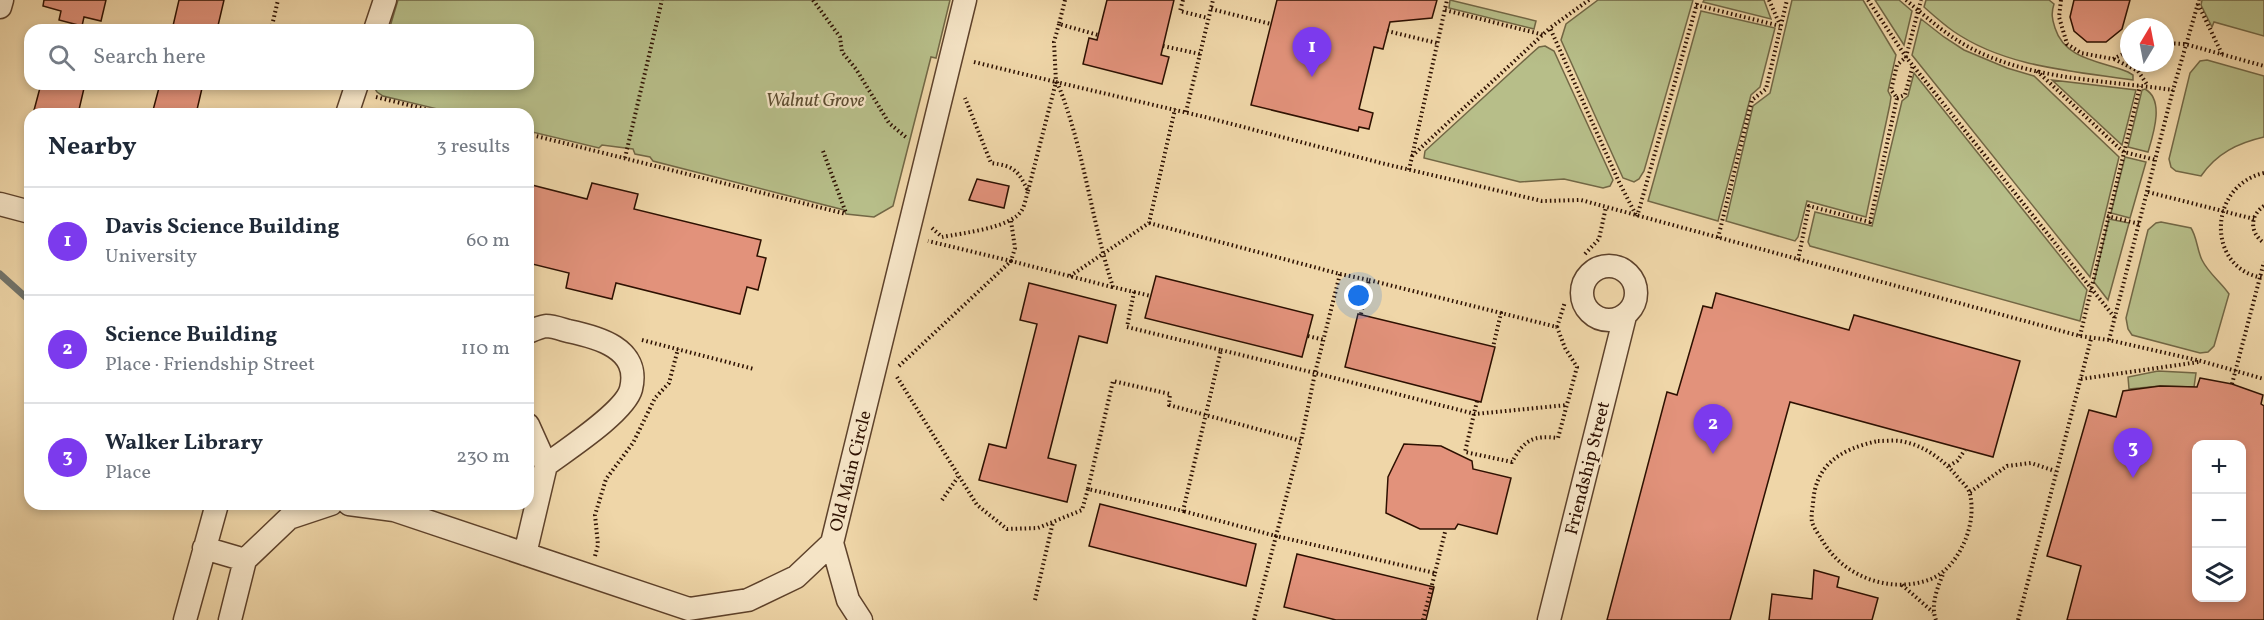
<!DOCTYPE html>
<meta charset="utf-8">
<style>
:root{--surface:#fff;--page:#f6f6f7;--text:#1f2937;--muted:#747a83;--line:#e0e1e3;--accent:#7c3aed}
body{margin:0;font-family:Vollkorn,serif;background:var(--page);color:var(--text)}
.controls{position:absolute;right:18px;bottom:18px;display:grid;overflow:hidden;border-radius:12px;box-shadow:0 3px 9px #0003}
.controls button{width:54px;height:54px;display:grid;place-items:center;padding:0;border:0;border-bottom:2px solid var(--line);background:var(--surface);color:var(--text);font:30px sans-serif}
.compass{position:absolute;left:2120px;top:18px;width:54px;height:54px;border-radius:50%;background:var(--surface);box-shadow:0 3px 9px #0003;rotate:10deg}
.you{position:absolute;left:1359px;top:296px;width:21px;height:21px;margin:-15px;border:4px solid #fff;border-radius:50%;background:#1a73e8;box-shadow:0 0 0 9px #1a73e833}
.badge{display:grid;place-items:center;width:39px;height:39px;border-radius:50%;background:var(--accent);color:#fff;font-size:20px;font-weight:700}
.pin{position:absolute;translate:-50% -50px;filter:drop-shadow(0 2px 3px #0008)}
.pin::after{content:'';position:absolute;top:32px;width:21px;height:18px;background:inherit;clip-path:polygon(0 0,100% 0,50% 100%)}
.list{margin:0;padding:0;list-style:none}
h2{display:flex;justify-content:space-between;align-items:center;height:78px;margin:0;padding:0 24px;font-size:26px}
h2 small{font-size:20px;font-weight:400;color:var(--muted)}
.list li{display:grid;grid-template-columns:39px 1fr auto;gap:18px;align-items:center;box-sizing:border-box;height:108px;padding:0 24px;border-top:2px solid var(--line)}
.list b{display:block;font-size:22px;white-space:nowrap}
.list p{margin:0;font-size:20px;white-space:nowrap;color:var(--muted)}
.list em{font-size:20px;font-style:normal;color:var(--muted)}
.icon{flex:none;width:33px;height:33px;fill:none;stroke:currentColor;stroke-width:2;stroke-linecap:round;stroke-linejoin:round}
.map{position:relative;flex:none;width:2264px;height:620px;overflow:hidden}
.search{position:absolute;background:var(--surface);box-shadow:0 3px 9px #0003;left:24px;top:24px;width:510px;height:66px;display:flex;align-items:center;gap:15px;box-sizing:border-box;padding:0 21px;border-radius:18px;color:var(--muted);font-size:22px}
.panel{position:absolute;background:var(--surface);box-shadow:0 3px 9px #0003;left:24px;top:108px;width:510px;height:402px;border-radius:18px}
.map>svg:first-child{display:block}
.green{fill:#b7be89;stroke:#726745;stroke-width:1.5}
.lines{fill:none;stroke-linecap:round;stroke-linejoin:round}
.stream{stroke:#71746c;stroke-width:7}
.building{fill:#e2927b;stroke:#2d1001;stroke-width:1.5;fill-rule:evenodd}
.street-casing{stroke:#5e422b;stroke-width:25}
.path{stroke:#2d1001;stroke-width:4;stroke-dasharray:1.5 3;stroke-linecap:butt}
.street{stroke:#f5e4c6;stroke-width:22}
.labels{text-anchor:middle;stroke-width:4.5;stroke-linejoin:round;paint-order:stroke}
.park-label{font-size:18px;font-style:italic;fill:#5d4d31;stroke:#f5e4c6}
.street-label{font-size:18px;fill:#2d1001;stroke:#f5e4c6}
</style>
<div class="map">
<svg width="2264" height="620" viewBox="0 0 2264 620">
<rect width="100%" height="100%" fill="#efd6a8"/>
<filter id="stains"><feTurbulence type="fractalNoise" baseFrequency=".00333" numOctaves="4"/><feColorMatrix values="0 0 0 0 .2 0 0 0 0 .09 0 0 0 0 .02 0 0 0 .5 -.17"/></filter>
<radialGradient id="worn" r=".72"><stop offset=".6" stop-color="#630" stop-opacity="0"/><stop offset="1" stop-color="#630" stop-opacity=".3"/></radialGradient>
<path class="green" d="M 398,0 L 950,0 L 936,58 L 931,57 L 893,206 L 874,217 L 846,214 L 844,210 L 653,161 L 650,157 L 635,154 L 633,149 L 602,145 L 599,148 L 528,131 L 528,114 L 458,114 L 383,96 L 377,92 L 372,84 L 528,84 L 528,30 L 389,30 Z
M 1450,0 L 1536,21 L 1534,29 L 1449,8 Z
M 1598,0 L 1693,0 L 1644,171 L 1639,179 L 1634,182 L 1623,178 L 1561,40 L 1566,24 Z
M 1704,0 L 1764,0 L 1771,19 L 1703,2 Z
M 1792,0 L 1863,0 L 1896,55 L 1888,91 L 1891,97 L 1890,104 L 1866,217 L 1807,201 L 1798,237 L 1795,241 L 1726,221 L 1753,106 L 1770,93 Z
M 1875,0 L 1899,0 L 1912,11 L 1904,45 Z
M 1926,0 L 2049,0 L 2054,4 C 2051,13 2052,19 2055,28 C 2065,60 2101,61 2128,72 L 2133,75 L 2133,80 C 2072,71 2005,67 1953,31 C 1943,24 1933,15 1924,7 Z
M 2202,0 L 2264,0 L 2264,36 L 2214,22 L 2212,27 L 2201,5 Z
M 1701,11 L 1775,28 L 1760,87 L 1751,95 L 1718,221 L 1648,201 Z
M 1921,19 L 1944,37 L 1964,50 L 2007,68 L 2034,76 L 2119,157 L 2090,277 L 1912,55 Z
M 1545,46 L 1554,51 L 1613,180 L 1610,186 L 1603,188 L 1564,179 L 1520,182 L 1424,158 L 1425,151 L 1531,54 L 1539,47 Z
M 2207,60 L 2264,76 L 2264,137 C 2238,143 2217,153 2201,176 L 2176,171 L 2171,167 L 2169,159 L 2190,73 L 2200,61 Z
M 1914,73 L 2087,290 L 2080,321 L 1810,246 L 1808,242 L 1815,212 L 1872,226 L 1902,101 L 1908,96 Z
M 2052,80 L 2136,90 L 2122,145 Z
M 2145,89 C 2165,100 2153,135 2148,152 L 2128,147 L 2142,90 Z
M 2125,157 L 2146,162 L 2130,218 L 2111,213 Z
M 2109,219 L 2129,223 L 2108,300 L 2094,282 Z
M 2161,222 L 2191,228 C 2197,237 2197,250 2202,260 C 2209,274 2221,282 2229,294 L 2214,346 L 2208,352 L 2200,353 L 2132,335 L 2128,329 L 2126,318 L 2148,230 L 2156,223 Z
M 2158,371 L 2196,373 L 2194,387 L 2160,386 L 2129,389 L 2128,377 Z"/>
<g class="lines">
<path class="stream" d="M 0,274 L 30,301"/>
</g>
<path class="building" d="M 44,0 L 106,0 L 101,21 L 84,17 L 82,26 L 59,20 L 61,11 L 43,6 Z
M 179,0 L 224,0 L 217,30 L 172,30 Z
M 1107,0 L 1174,0 L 1161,55 L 1169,57 L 1162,84 L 1083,64 L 1089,38 L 1097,40 Z
M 1277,0 L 1437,0 L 1432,18 L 1390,22 L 1383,49 L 1374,47 L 1359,109 L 1373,113 L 1369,129 L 1359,127 L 1358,131 L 1251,105 Z
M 2074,0 L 2130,0 L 2122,29 L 2106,42 L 2087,42 L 2074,31 L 2070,17 Z
M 41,84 L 85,84 L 78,114 L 33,114 Z
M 160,84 L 203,84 L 196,114 L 152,114 Z
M 977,179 L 1009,186 L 1004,208 L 969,200 Z
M 592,183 L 638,194 L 634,209 L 761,240 L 757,256 L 766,258 L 758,290 L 747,287 L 740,314 L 616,283 L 612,299 L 566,288 L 569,273 L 528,263 L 528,184 L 587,199 Z
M 1156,276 L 1313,315 L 1302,357 L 1145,318 Z
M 1029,283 L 1116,305 L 1107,343 L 1079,336 L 1048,458 L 1076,465 L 1067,502 L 979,480 L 989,444 L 1006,448 L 1037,324 L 1020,320 Z
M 1716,293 L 1849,330 L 1854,315 L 2020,361 L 1993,457 L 1790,402 L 1730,620 L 1607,620 L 1667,392 L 1677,395 L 1703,306 L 1712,308 Z
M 1358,314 L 1495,347 L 1481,402 L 1345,367 Z
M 2200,378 L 2232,384 L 2263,395 L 2261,404 L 2264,406 L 2264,620 L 2067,620 L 2081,566 L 2047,556 L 2089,410 L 2116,417 L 2123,391 L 2160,386 L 2197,387 ZM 2196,444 L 2241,444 L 2241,597 L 2196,597 Z
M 1404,444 L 1441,446 L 1472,461 L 1473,469 L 1511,478 L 1497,534 L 1458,524 L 1455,529 L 1420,529 L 1386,513 L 1388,477 Z
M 1100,504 L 1256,544 L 1246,586 L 1089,546 Z
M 1297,554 L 1434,587 L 1426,620 L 1336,620 L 1284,607 Z
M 1814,570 L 1839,577 L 1837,587 L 1878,598 L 1872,620 L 1769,620 L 1772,594 L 1812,599 Z"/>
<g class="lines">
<defs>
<path id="street" d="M 0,7 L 2,0
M 375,30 L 385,0
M 347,114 L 357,84
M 0,204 L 30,212
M1582 293a27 27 0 1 1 54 0a27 27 0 1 1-54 0Z
M 528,332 C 533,330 540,327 546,326 C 553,326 561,329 568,331 C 597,337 641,348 631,389 C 625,412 566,450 546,465
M 349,504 L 394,510 L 689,609 L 748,600 L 796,577 L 832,543 L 965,0
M 832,543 L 848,600 L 861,620
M 204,548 L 245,560
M 525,554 L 546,465 L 528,425
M 185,620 L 217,504
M 230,620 L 245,560 L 289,518 L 331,504
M 1549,620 L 1625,316"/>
</defs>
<use href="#street" class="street-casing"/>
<path class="path" d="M 813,0 L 840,37 L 842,52 L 856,69 L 889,123 L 908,139
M 1065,0 L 1059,24 L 1098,35
M 1183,0 L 1180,11 L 1208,18
M 1589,0 L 1550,28 L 1619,182 L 1637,217 L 1698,0
M 1769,0 L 1780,25
M 1868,0 L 1906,57 L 2115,318
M 1906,0 C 1925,16 1944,33 1965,45 C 2027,80 2104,80 2173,90
M 2061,0 L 2059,17 L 2067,44 L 2081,53 L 2113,59 L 2129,51
M 2198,4 L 2222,54
M 1696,5 L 1780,26
M 1211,9 L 1271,24
M 1445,10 L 1544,35
M 1059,24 L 1054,42 L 1056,82 L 1205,117 L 1381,163 L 1542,201 L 1581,200 L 2080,336 L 2109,340 L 2201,361 L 2264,379
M 271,30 L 278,0
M 1387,31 L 1437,43
M 2165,43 L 2185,44 L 2264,66
M 1163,46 L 1200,54
M 2114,59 L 2138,71 L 2148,86
M 974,62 L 1056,82
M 2037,71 L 2118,147 L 2124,152 L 2156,160
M 1057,82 C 1084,147 1091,220 1113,287 L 1134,292 L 1127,327 L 1221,350 L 1183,511 L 1088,489 L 1113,381 L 1170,394 L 1169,405 L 1301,441 L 1276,536 L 1183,511
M 270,86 L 270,84
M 376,97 L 445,114
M 1897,98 L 1905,95 L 1913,65
M 1186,112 L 1213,0
M 528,134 L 846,214
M 823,151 L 846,213
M 1412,156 L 1550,28
M 625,158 L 662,0
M 1409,170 L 1447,0
M 2264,173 C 2207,186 2206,270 2264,278
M 1028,191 L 1056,82
M 2148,192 L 2254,219
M 2264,206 C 2249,216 2250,233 2264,243
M 2107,216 L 2140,224
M 1011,221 L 1015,248 L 1011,261 L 1112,287
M 1149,223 L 1340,274 L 1315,373 L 1475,414 L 1567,405
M 932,228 L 942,237 C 962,233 1012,228 1022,210 C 1025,205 1026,197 1028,191 C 1018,170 1014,166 991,163 L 965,98
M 1718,238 L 1752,100 L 1766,89 L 1787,0
M 1585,254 L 1599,239 L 1606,207
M 1798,260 L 1809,206 L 1870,222 L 1897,98 L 1891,90 L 1897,65 L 1906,57 L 1921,0
M 1340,274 L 1369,280 L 1361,314
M 1070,276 L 1149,223 L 1175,109
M 1369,280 L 1501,313 L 1493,347
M 1134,292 L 1151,296
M 1557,327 L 1565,302
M 1308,336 L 1324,340
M 2080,336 L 2140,86
M 642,340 L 754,369
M 2109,340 L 2173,90 L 2199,0
M 1221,350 L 1315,373 L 1301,441
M 899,366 L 1011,261 L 928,241
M 897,377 L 977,505 L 1007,529 L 1038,528 L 1082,510 L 1088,489
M 2081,379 L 2199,362
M 2232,384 L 2264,262
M 1477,401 L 1465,452 L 1512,462 C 1524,440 1533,435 1558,438 L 1577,367 L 1565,348 L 1557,327 L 1501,313
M 1878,441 C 1885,441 1893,440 1900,441 C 1925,445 1945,461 1960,480 C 1964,484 1969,489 1970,494 C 1974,512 1970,532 1962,547 C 1955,561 1945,573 1931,579 C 1890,595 1841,576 1821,538 C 1818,534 1814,528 1812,522 C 1811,517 1812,510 1813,504 C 1815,464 1841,449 1878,441 Z
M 1949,466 L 1957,461 L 1965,450
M 1970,492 L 2007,466 L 2031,463 L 2055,471
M 942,500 L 958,477
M 595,556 L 598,545 L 595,515 L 606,479 L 633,443 L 655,398 L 669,383 L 678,349
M 1435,573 L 1445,532
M 1902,585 L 1933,612
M 1035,600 L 1053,522
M 1254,620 L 1276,536 L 1435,573 L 1423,620
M 1936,620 C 1930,605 1938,586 1944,572
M 2018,620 L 2091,339"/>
<use href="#street" class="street"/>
</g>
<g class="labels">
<g class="park-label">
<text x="815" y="106">Walnut Grove</text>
</g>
<g class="street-label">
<text transform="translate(1587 468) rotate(-76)" y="6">Friendship Street</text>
<text transform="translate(850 471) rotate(-76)" y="6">Old Main Circle</text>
</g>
</g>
<rect width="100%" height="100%" filter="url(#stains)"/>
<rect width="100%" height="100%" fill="url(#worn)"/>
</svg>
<div class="controls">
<button>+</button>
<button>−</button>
<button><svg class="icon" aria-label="layers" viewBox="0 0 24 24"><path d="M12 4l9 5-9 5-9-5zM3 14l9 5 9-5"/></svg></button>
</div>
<svg class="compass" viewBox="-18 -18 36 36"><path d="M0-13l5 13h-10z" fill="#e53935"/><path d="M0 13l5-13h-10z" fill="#747a83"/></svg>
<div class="you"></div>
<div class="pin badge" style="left:1312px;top:77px">1</div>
<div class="pin badge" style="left:1713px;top:454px">2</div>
<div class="pin badge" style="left:2133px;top:478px">3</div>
<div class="search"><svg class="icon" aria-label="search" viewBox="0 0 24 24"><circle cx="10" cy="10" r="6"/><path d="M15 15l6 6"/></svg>Search here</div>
<section class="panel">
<h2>Nearby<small>3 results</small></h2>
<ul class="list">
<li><span class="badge">1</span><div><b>Davis Science Building</b><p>University</p></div><em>60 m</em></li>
<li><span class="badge">2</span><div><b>Science Building</b><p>Place · Friendship Street</p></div><em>110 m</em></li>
<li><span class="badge">3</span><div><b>Walker Library</b><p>Place</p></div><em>230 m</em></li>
</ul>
</section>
</div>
